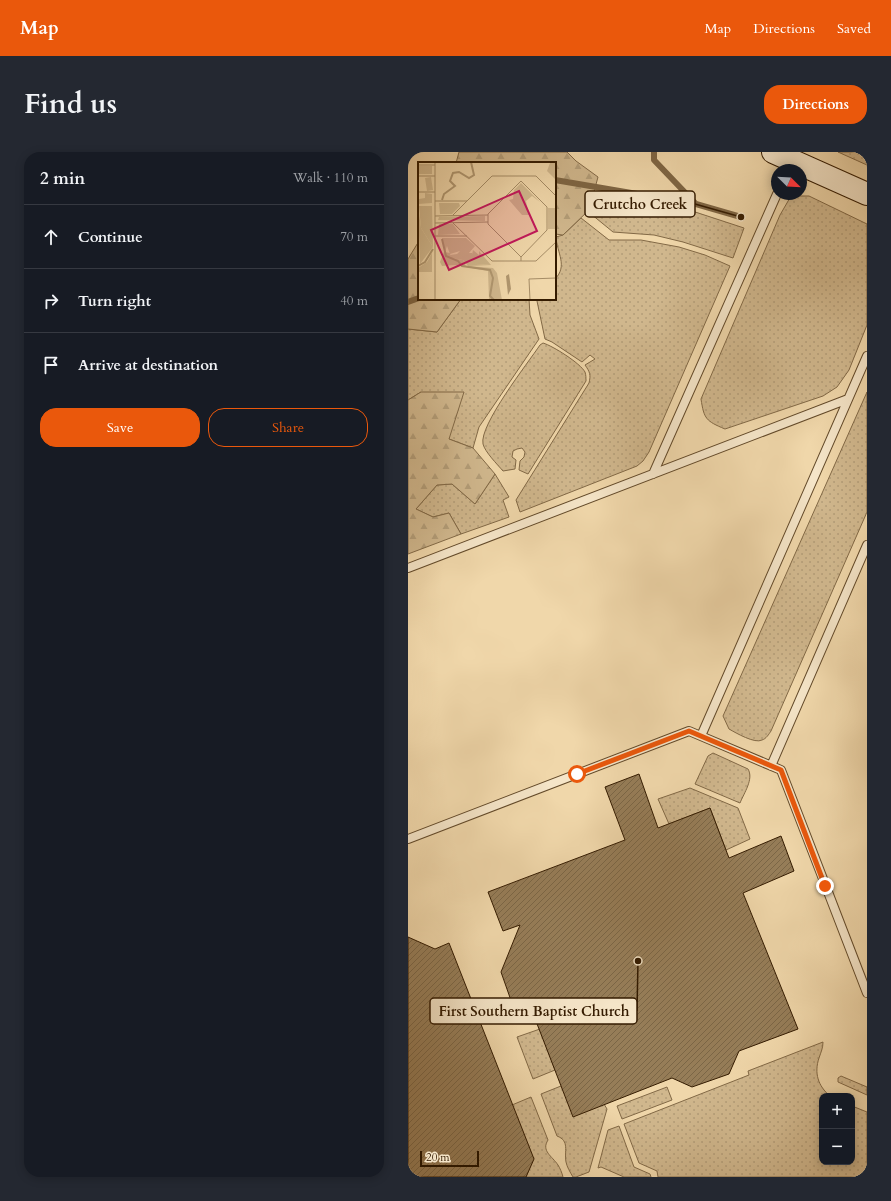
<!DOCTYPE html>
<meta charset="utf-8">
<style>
:root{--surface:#171b24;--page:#242831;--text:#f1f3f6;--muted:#9ea1a6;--line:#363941;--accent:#ea580c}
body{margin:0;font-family:Cardo,serif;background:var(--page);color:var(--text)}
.controls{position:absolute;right:12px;bottom:12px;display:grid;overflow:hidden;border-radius:8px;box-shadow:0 2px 10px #0003}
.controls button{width:36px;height:36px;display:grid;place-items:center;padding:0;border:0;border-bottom:1px solid var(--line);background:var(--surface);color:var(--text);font:20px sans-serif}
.compass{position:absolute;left:363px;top:12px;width:36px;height:36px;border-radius:50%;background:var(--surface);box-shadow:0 2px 10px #0003;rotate:114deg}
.scale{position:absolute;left:12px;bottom:10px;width:59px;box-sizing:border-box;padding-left:4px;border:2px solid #341b00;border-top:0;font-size:11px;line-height:14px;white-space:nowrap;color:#341b00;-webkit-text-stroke:3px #f5e5c8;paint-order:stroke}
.stop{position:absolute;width:12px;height:12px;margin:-9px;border:3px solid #ea580c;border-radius:50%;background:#fff}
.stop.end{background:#ea580c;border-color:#fff;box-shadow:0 1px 4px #0008}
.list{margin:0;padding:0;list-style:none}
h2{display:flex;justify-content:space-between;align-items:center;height:52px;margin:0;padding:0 16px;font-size:17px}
h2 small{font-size:13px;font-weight:400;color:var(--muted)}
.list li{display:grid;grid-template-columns:26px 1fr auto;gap:12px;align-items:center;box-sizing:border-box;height:64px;padding:0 16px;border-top:1px solid var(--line)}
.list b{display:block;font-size:15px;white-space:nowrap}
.list em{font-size:13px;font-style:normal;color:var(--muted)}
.actions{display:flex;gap:8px;padding:12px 16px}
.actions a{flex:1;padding:9px 0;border:1px solid var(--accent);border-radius:16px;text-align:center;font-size:14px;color:var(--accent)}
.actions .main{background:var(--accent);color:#fff}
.icon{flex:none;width:22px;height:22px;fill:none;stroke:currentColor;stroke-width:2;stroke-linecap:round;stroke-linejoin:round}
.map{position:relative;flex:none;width:459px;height:1025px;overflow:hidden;border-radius:16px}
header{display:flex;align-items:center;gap:24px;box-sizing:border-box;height:56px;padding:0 20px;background:var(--accent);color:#fff}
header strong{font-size:19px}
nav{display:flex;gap:22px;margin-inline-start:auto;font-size:14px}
.intro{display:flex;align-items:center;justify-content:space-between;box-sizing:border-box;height:96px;padding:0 24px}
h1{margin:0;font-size:28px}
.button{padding:10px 18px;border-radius:16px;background:var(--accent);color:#fff;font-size:14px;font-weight:700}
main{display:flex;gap:24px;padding:0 24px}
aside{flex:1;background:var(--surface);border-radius:16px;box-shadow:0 2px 10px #0003}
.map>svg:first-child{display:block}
.grass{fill:url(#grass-dots);stroke:#826946}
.forest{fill:url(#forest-firs);stroke:#826946}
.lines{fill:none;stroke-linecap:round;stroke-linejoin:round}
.stream{stroke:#7e6543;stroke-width:6}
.building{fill:url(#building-hatch);stroke:#341b00}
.service-casing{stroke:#634a2a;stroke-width:10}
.secondary-casing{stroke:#341b00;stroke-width:24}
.service{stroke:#f5e5c8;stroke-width:8}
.secondary{stroke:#f5e5c8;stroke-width:22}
.route{stroke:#ea580c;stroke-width:5}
.inset-river{fill:none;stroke:#b09770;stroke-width:2}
.inset-road{fill:none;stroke:#a58c66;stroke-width:1}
.view{fill:#c2185b;fill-opacity:0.15;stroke:#c2185b;stroke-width:2}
.inset-edge{fill:none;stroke:#341b00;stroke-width:2}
.leader{fill:none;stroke:#341b00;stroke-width:1.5}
.callout-dot{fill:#341b00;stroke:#f5e5c8;stroke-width:1.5}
.callout{fill:#f5e5c8;stroke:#341b00;stroke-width:1.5}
.callout-label{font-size:14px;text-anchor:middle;font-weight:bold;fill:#341b00}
</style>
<header>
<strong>Map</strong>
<nav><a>Map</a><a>Directions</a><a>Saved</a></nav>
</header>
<div class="intro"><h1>Find us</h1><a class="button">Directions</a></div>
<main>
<aside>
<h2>2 min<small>Walk · 110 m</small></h2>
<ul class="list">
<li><svg class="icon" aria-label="ahead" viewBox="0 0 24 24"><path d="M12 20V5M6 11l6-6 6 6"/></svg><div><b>Continue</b></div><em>70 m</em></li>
<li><svg class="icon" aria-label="right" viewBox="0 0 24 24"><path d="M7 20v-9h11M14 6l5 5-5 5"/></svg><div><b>Turn right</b></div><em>40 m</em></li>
<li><svg class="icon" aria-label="arrive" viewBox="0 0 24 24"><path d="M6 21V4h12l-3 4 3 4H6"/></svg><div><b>Arrive at destination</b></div></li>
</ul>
<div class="actions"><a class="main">Save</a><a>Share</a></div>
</aside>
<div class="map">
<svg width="459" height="1025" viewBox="0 0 459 1025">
<defs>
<pattern id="grass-dots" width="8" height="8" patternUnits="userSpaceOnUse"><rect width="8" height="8" fill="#d0b78d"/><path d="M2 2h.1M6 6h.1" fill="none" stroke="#b39d78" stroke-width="1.8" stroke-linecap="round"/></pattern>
<pattern id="forest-firs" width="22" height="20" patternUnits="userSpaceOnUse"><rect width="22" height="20" fill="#d0b78d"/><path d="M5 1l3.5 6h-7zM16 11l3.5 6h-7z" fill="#b39d78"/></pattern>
<pattern id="building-hatch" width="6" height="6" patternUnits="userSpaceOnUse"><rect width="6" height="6" fill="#967d58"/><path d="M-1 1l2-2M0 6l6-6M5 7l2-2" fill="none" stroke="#7b6646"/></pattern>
</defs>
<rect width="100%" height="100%" fill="#f0d7aa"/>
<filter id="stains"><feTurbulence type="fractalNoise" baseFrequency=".005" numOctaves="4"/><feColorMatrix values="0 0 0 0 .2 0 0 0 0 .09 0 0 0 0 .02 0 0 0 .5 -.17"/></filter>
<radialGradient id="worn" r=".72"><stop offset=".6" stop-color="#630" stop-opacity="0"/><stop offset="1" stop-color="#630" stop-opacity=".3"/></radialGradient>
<path class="grass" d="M 430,0 L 459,0 L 459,13 Z
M 186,40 L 248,54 L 275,56 L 336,76 L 325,106 L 275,90 L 246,83 L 205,80 L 183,62 L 181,58 Z
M 383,44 L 401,44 L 459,72 L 459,173 L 441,218 L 429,235 L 415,244 L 317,277 C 298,269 296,267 293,247 L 372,63 Z
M 173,66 L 201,88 L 233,88 L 271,95 L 297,103 L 322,114 L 241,300 L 235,309 L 229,314 L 112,360 L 108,348 L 181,231 C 183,223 182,220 177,213 L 187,207 L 182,203 L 174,210 L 144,190 L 137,187 L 129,149 L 130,147 L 147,147 L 147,127 C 160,114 149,101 148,85 L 155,83 Z
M 53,147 L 121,147 L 122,163 L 131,187 L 71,275 L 65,296 L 41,287 L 13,240 L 0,248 L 0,177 L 29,180 Z
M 135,191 C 145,194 172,211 177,220 C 178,223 178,226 178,229 L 120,322 L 111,318 L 112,309 L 116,305 L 117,300 L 114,296 L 109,297 L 105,299 L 104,305 L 108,308 L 107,317 L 95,319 C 89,312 77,300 75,292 C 71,273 120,211 132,193 Z
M 459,240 L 459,360 L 363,579 C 361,582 358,587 354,588 C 347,592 328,581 321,577 L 315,564 Z
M 87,322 L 101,345 L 95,348 L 101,365 L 53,382 L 41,361 L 25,365 L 8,357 L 29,333 L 44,332 L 67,352 Z
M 305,601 L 340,617 C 346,627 336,641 332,651 L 287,632 L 300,604 Z
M 282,636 L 330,656 L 342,687 L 318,698 L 302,656 L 261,672 L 250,647 Z
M 132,877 L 147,918 L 125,927 L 109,885 Z
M 415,890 C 415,896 413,900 411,906 C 406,921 410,934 422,944 L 414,944 L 414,1010 L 444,1010 L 444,954 L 459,960 L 459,1025 L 250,1025 L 249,1019 L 231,1011 L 216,972 L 341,923 L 340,919 Z
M 433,924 L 459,935 L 459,943 L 430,930 L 430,926 Z
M 153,934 L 196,952 L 199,957 L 181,1020 L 168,1025 L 165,1025 C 162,1020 159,1015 158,1010 C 156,999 162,989 149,984 L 133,942 Z
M 259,935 L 264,948 L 214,967 L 209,954 Z
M 123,945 L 140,988 C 133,999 144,1004 150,1013 C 152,1016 154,1021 155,1025 L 118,1025 L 125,1007 L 104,953 Z
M 211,974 L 226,1015 L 242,1022 L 243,1025 L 216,1025 L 193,1015 L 190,1016 L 200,978 Z"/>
<path class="forest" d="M 51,0 L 159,0 L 168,9 L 190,25 L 181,58 L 155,83 L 147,82 L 147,11 L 48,11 Z
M 11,89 L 11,147 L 53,147 L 29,180 L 0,177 L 0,107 Z
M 13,240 L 56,240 L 41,287 L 65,296 L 87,322 L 67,352 L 44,332 L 29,333 L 8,357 L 25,365 L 41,361 L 53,382 L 0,402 L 0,248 Z"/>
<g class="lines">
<path class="stream" d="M 246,0 L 246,8 L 288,52
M 147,28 L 288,52 L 333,65
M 0,150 L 11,146"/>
</g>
<path class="building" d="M 231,622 L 250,676 L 302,656 L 321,706 L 373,684 L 386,719 L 335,741 L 390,877 L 331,899 L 321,922 L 284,935 L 264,926 L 165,965 L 126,864 L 106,857 L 93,820 L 112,773 L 95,779 L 80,740 L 217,688 L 197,635 Z
M 0,785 L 27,797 L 41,791 L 126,1007 L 118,1025 L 0,1025 Z"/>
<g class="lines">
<defs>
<path id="service" d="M 245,322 L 369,42
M 0,416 L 440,247
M 293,584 L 459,204
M 363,614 L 459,393
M 0,687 L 281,579 L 373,618 L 459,841"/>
<path id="secondary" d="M 365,0 L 459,42"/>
</defs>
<use href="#service" class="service-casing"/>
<use href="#secondary" class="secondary-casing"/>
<use href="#service" class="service"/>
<use href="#secondary" class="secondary"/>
</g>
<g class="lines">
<path class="route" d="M 169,622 L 281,579 L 373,618 L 417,734"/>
</g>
<g transform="translate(10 10)">
<rect width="138" height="138" fill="#f0d7aa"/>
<path d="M 1,4 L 14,4 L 14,12 L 0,12 ZM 13,15 L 15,28 L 9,29 L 7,16 ZM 103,21 L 122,40 L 114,34 L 108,39 L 111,53 L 104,53 L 91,38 L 95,37 L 96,28 ZM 7,31 L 14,32 L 14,41 L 0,42 L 1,37 L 7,36 ZM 21,41 L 41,41 L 42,44 L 34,52 L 22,52 ZM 1,44 L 14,44 L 15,85 L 3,66 ZM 130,46 L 138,46 L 138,67 L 130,67 ZM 67,54 L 67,59 L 20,58 L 21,55 ZM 21,62 L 35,62 L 42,72 L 20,73 ZM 24,76 L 48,76 L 57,84 L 51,91 L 54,91 L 58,102 L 73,103 L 50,104 L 45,98 L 33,96 L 32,93 L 39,92 L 42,89 L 32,92 L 29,84 L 27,90 Z" fill="#d0b78d"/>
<path d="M 0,44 L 3,66 L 15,85 L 2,102 ZM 55,88 L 61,93 L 61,89 L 73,103 L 58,102 L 51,97 L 49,94 L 54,93 ZM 26,90 L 32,91 L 33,96 L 45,98 L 48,104 L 75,106 L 79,111 L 84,138 L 71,138 L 70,109 L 37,103 L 24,104 L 22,100 ZM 14,91 L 14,110 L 0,110 L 0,106 L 9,100 Z" fill="#d0b78d"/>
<path d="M 138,0 L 138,18 L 129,9 L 132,1 Z" fill="#d0b78d"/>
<path d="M 91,112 L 93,127 L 90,133 L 88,114 Z" fill="#b09770"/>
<path class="inset-river" d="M 24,38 L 26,32 L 37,24 L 32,19 L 35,11 L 41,10 L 51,16 L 56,13 L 53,0M 24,77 L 28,94 L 40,99 L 44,104 L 72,108 L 75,116 L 72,134 L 76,138M 0,104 L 7,100 L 15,87"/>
<path class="inset-road" d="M 0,3 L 17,3M 0,14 L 17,14M 0,30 L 17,30M 17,39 L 49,39M 35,53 L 74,14 L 118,14 L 138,34M 17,54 L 70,53M 17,61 L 70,60M 35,61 L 74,99 L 118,99 L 138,80M 17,74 L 49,74M 103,99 L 103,95 L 129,68 L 129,45 L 103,19 L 70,52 L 70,62 L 103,95M 17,138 L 17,0M 112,138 L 111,117 L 138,116"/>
<path class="view" d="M 101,29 L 119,69 L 31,108 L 13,68 Z"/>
<rect width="138" height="138" class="inset-edge"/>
</g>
<path class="leader" d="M333 65L287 52M230 809L229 859"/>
<g class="callout-dot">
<circle cx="333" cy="65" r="4"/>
<circle cx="230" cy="809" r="4"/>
</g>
<g class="callout">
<rect x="177" y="39" width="110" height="26" rx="4"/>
<rect x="22" y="846" width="207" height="26" rx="4"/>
</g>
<g class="callout-label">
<text x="232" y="57">Crutcho Creek</text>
<text x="126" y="864">First Southern Baptist Church</text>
</g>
<rect width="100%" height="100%" filter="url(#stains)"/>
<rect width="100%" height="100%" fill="url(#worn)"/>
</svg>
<div class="controls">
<button>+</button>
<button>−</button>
</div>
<svg class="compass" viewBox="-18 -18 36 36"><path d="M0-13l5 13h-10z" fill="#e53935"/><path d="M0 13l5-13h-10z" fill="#9ea1a6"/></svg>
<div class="scale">20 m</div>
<div class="stop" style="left:169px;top:622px"></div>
<div class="stop end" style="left:417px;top:734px"></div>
</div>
</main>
